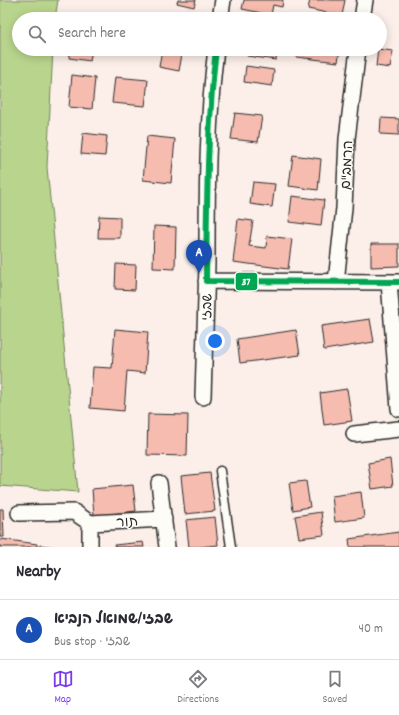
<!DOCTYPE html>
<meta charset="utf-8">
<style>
:root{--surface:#fff;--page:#f7f7f7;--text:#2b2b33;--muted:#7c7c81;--line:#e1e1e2;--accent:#7c3aed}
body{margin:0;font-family:Dekko,"Playpen Sans Hebrew",sans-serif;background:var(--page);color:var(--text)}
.you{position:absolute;left:215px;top:341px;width:14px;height:14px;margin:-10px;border:3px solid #fff;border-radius:50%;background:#1a73e8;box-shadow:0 0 0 6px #1a73e833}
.badge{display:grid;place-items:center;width:26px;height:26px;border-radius:50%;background:var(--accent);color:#fff;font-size:13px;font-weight:700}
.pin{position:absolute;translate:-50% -33px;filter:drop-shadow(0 1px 2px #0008)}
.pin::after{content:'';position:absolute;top:21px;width:14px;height:12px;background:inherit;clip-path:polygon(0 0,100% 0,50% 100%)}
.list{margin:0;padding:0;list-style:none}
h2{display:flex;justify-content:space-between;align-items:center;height:52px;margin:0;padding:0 16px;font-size:17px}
h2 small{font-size:13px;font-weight:400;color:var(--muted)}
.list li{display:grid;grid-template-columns:26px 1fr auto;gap:12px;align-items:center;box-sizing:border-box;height:60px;padding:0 16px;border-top:1px solid var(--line)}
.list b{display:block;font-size:15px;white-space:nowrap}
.list p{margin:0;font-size:13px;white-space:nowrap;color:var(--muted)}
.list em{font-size:13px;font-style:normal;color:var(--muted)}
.icon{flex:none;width:22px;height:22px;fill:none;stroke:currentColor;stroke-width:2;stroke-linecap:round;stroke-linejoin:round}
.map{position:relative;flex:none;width:399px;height:547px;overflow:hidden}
.search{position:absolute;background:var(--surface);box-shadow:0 2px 10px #0003;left:12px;right:12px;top:12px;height:44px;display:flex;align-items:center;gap:10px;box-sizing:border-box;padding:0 14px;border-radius:22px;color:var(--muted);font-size:15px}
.sheet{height:112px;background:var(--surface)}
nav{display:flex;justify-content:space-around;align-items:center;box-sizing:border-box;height:56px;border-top:1px solid var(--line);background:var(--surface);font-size:11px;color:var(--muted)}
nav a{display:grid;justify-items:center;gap:2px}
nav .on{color:var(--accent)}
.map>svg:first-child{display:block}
.green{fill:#b9d58d;stroke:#72805c}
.building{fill:#f7bcb0;stroke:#2b2b2b}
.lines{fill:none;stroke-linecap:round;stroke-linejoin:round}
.lane-casing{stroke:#2b2b2b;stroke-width:11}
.street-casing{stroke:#2b2b2b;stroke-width:18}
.lane{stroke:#fdfcf7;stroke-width:8}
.street{stroke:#fdfcf7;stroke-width:15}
.bus-1-casing{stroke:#fdfcf7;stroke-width:9}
.bus-1{stroke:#00a651;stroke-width:6}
.labels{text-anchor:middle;stroke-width:3;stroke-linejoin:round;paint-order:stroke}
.street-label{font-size:14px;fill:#2b2b2b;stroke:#fdfcf7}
.line-badge{stroke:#fdfcf7;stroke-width:1.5}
.badge-label{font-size:11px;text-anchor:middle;font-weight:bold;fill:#fff}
</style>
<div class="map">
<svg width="399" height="547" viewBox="0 0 399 547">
<rect width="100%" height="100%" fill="#fcefe9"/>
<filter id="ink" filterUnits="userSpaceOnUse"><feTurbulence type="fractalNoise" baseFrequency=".025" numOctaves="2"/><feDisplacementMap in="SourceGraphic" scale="8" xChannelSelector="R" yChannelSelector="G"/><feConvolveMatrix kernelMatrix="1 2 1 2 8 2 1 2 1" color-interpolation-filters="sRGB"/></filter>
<g filter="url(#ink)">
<path class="green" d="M 0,0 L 58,0 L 55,19 L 19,19 L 19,49 L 53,49 L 47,167 L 78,492 L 0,486 Z"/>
<path class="building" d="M 178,0 L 196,0 L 194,7 L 177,3 Z
M 244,0 L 283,0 L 282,7 L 273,5 L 271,15 L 242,9 Z
M 310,0 L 345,0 L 342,16 L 308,9 Z
M 71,49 L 92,49 L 90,61 L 69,58 Z
M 162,49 L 183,49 L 179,71 L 159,67 Z
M 248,49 L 277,49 L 276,60 L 247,56 Z
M 297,49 L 340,49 L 338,62 L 296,57 Z
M 378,49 L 393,51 L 390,68 L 376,66 Z
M 246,66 L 274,70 L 272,86 L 244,82 Z
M 72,75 L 95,78 L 92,109 L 69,107 Z
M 115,77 L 148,80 L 145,106 L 112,103 Z
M 235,113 L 262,116 L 258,142 L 231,139 Z
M 381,118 L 399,119 L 399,135 L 380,134 Z
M 83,133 L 107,136 L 105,156 L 81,154 Z
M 147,136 L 175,139 L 171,183 L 143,180 Z
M 293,155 L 321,159 L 318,190 L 289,186 Z
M 253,182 L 275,184 L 272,207 L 250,204 Z
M 292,196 L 324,200 L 321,226 L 289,222 Z
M 99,216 L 120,217 L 120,238 L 98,238 Z
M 238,219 L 253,221 L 249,246 L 266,248 L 267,236 L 292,239 L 288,269 L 233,262 Z
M 154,226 L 176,227 L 175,269 L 153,268 Z
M 371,244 L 399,244 L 399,266 L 371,267 Z
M 116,264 L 136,265 L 135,290 L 115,289 Z
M 370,319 L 374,342 L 324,350 L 321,326 Z
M 115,329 L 148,332 L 145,373 L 127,371 L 124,411 L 90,408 L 93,367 L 112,368 Z
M 296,330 L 300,355 L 240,363 L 237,339 Z
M 347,389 L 352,421 L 324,425 L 320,393 Z
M 148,414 L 188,415 L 187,456 L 147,455 Z
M 390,459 L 393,486 L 372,489 L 368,463 Z
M 210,473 L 215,511 L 185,514 L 181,476 Z
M 306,481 L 310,507 L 293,510 L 289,483 Z
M 133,485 L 136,511 L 94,516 L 92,489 Z
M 361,492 L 364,518 L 335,522 L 332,496 Z
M 0,509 L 3,509 L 4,537 L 0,537 Z
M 321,512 L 324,535 L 299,538 L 295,516 Z
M 215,517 L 218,545 L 199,547 L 189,547 L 186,520 Z
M 399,532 L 399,547 L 350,547 L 349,539 Z
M 1,539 L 37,544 L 37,547 L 0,547 Z
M 143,542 L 144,547 L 115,547 L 114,545 Z
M 40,545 L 56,547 L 39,547 Z"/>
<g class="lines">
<defs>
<path id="lane" d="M 220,471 L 231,547"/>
<path id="street" d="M 220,19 L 223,0
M 362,19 L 365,0
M 206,281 L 399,282
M 336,282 L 344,208 L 347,139 L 358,49
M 389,282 L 399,409
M 203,397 C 204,353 206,308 207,264 C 207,192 207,120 216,49
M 354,434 L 399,429
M 159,483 L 167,547
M 19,513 L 74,512 L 90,523
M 90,547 L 90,523 L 164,519"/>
</defs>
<use href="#lane" class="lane-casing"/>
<use href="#street" class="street-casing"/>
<use href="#lane" class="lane"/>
<use href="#street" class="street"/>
<defs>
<path id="bus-1" d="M 216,49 C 207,126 207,203 206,281 L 399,282"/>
</defs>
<use href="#bus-1" class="bus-1-casing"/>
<use href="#bus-1" class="bus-1"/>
</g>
</g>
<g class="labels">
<g class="street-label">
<text transform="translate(346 165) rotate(-87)" y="5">הרמב"ם</text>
<text transform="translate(206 307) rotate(-88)" y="5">שבזי</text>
<text transform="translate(127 521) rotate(-4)" y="5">תור</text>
</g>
</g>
<rect class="line-badge" x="235" y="272" width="23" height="19" rx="4" fill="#00a651"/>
<g class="badge-label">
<text x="246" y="285">37</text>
</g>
</svg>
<div class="you"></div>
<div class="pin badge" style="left:199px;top:273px;background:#1a4fb4">A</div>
<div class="search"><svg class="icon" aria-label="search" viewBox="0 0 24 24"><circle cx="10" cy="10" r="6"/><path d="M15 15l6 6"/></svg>Search here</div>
</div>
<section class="sheet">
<h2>Nearby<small></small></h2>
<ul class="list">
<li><span class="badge" style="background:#1a4fb4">A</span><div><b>שבזי/שמואל הנביא</b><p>Bus stop · שבזי</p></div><em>40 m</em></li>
</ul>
</section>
<nav>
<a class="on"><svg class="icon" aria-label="map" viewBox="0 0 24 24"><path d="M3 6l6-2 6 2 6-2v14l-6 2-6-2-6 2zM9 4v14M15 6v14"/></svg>Map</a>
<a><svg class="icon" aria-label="directions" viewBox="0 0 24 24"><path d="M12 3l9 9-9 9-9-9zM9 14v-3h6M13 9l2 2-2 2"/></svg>Directions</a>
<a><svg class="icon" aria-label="saved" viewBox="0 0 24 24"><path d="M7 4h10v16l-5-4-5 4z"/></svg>Saved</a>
</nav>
